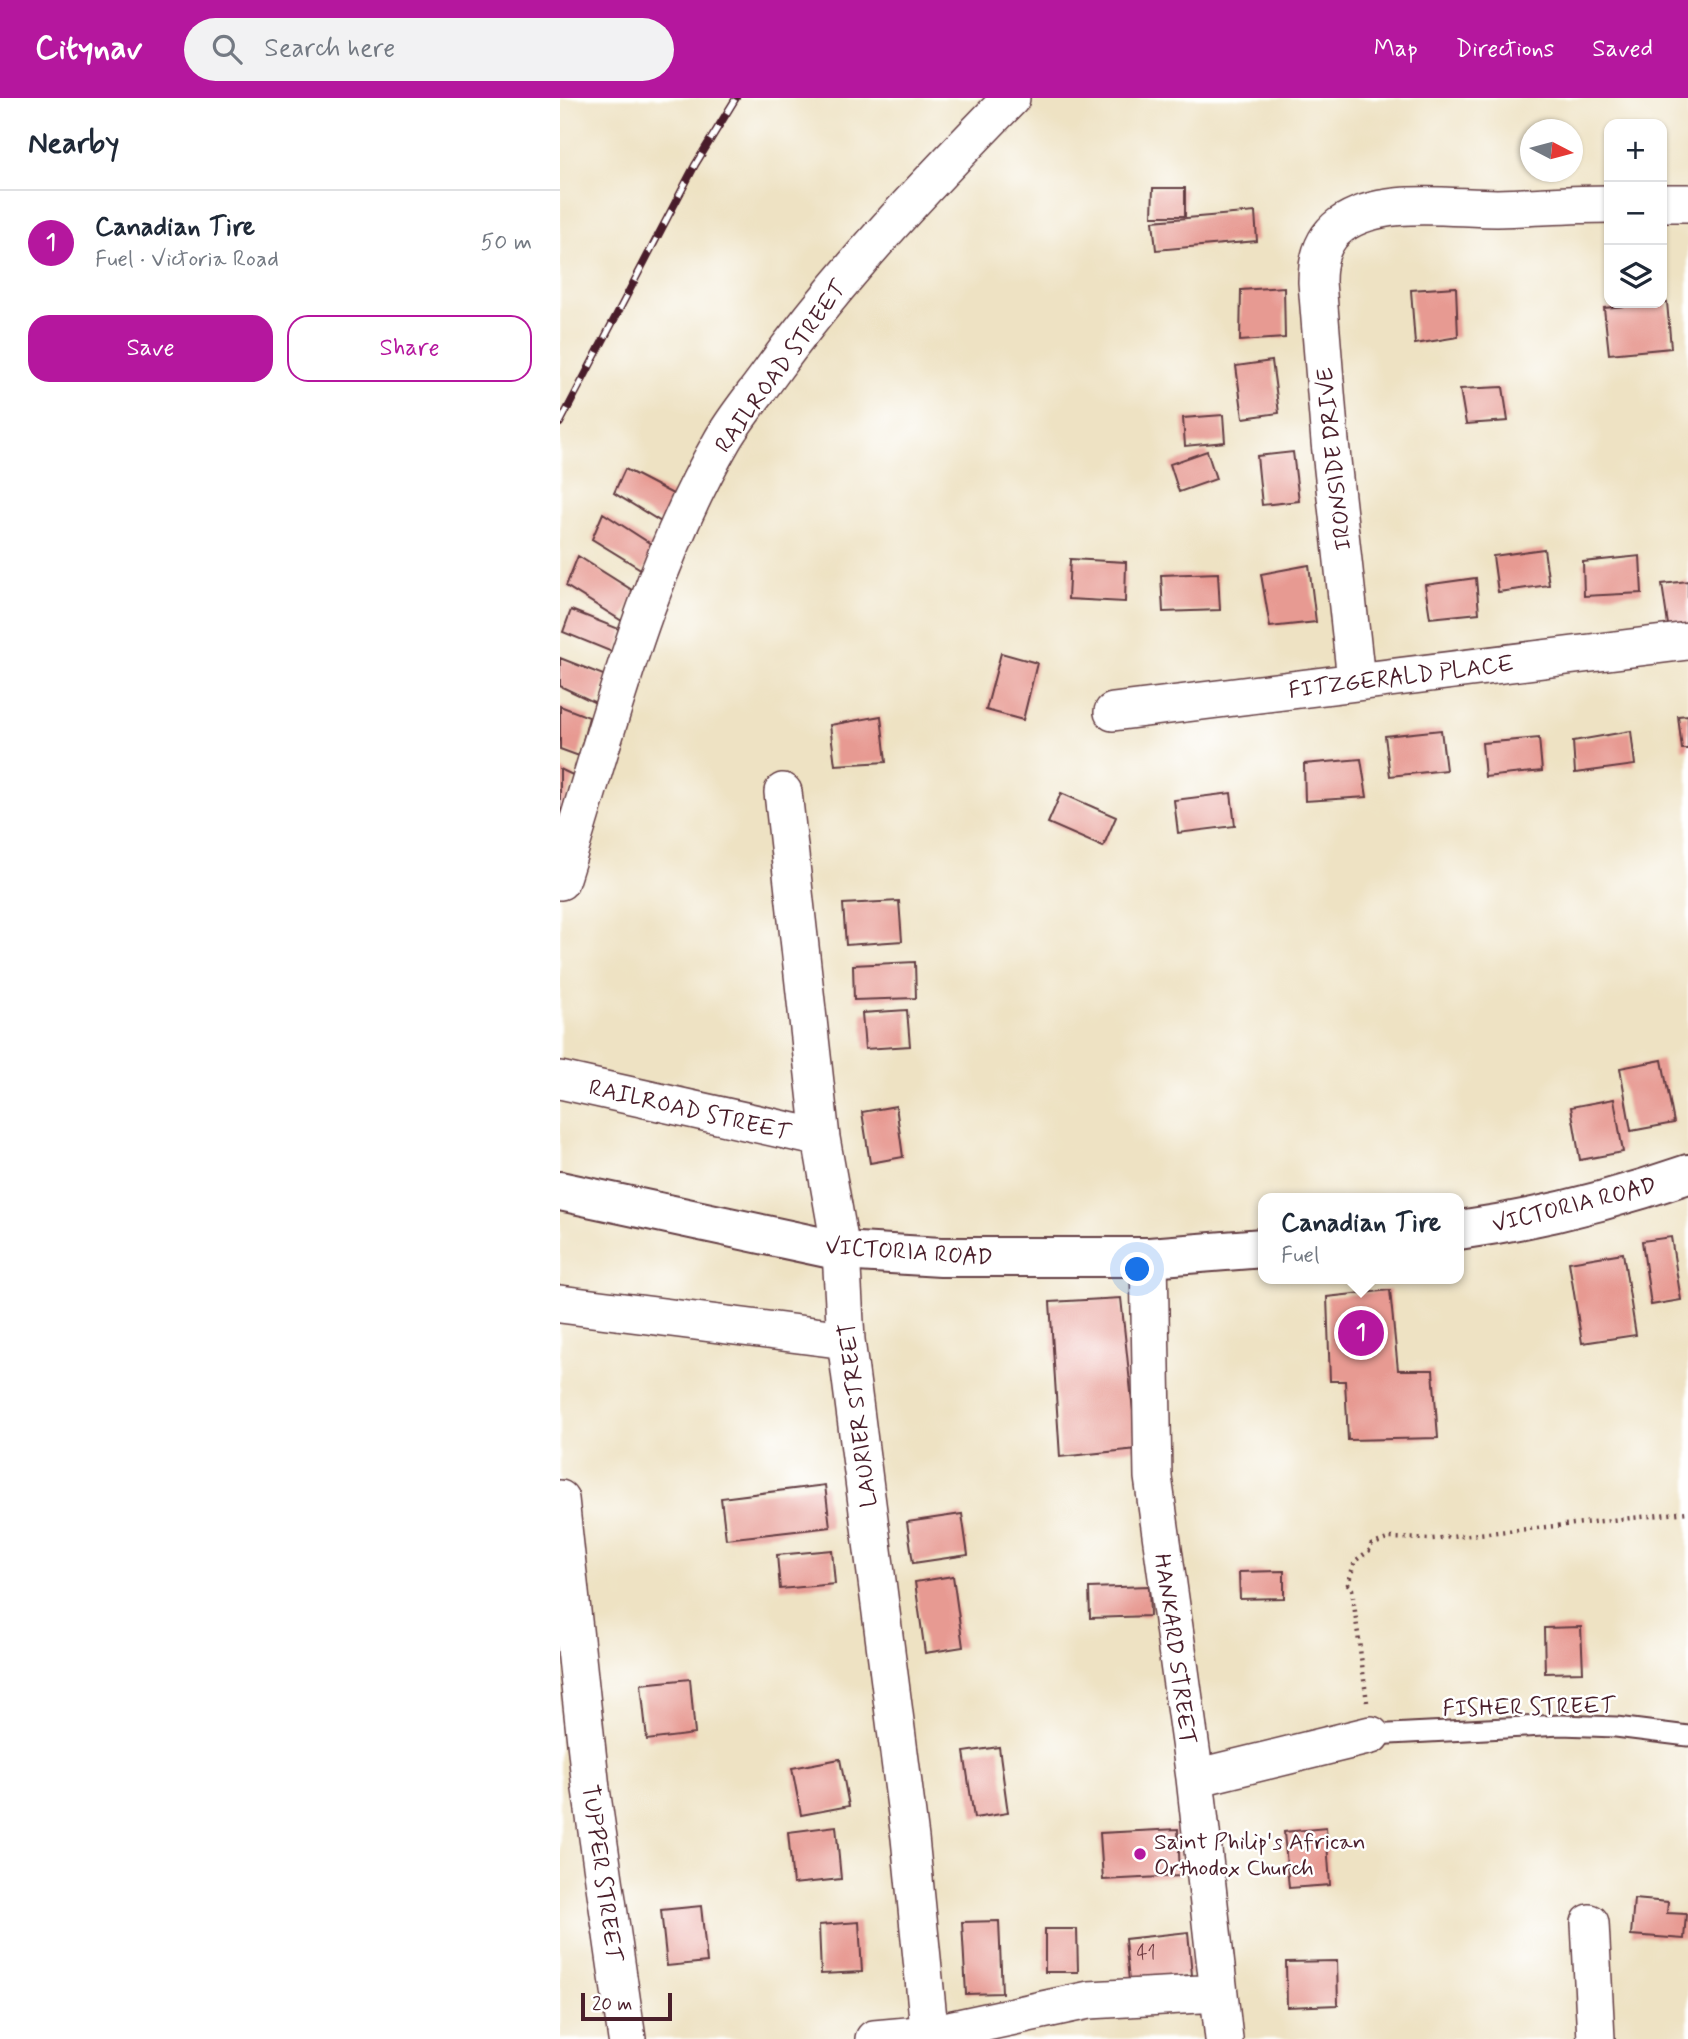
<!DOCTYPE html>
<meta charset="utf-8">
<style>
:root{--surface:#fff;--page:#f2f2f3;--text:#1f2937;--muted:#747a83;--line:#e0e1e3;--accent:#b5179e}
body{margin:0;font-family:Mynerve,sans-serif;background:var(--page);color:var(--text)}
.controls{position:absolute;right:21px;top:21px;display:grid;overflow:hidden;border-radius:14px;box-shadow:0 2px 5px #0004}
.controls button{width:63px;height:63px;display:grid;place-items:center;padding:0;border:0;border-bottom:2px solid var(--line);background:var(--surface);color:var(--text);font:35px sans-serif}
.compass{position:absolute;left:960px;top:21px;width:63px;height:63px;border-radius:50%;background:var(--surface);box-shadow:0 2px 5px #0004;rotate:96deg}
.scale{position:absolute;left:21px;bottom:18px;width:91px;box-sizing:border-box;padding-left:7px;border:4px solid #4a1f2b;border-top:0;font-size:19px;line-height:24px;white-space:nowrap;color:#4a1f2b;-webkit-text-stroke:5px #fff;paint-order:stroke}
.you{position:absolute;left:578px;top:1172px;width:24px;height:24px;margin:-18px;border:5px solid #fff;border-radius:50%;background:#1a73e8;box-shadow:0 0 0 10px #1a73e833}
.badge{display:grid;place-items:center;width:46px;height:46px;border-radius:50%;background:var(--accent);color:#fff;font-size:23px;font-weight:700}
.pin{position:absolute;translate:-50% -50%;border:4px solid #fff;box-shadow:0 2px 7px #0006}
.popup{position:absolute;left:698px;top:1095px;width:206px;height:91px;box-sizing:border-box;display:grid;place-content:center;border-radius:14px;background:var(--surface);filter:drop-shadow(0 2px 5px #0005);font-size:23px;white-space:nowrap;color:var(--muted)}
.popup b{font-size:26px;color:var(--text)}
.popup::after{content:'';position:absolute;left:50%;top:100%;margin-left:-14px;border:14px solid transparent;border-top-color:var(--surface)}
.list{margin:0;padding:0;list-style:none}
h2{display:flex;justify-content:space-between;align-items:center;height:91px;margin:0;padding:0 28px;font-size:30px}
h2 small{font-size:23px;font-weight:400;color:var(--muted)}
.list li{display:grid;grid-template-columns:46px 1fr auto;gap:21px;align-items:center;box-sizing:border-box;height:105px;padding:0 28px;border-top:2px solid var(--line)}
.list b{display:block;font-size:26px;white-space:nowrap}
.list p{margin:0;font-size:23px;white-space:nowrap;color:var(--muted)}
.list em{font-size:23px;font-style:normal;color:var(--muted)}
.actions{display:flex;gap:14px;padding:21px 28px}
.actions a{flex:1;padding:16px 0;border:2px solid var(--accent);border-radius:21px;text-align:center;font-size:24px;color:var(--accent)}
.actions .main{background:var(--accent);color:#fff}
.icon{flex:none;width:38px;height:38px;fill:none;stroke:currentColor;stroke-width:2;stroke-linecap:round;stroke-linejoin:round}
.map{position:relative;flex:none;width:1128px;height:1941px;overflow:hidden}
header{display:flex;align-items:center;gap:42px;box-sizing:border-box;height:98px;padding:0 35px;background:var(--accent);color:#fff}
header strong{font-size:33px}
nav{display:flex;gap:38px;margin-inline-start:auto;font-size:24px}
.search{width:490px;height:63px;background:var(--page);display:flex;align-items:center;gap:18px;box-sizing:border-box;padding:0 24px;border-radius:38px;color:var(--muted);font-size:26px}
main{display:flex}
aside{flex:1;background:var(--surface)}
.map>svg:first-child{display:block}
.building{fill:#e79a92}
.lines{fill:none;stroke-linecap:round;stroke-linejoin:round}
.lane-casing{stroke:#633c42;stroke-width:23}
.street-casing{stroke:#633c42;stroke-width:40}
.primary-casing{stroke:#633c42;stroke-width:42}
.path{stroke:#633c42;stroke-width:4.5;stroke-dasharray:2 5;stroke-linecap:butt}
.lane{stroke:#fff;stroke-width:19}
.street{stroke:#fff;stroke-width:37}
.primary{stroke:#fff;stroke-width:38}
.rail-casing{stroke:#4a1f2b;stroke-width:8}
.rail{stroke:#fff;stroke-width:5;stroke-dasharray:16;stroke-linecap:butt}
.poi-dot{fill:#b5179e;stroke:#fff;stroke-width:2.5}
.labels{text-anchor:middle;stroke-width:5;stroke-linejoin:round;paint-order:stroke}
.number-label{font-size:19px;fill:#713e45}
.street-label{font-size:23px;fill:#4a1f2b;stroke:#fff}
.poi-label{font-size:23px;fill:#4a1f2b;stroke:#fff;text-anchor:start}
</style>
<header>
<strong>Citynav</strong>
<div class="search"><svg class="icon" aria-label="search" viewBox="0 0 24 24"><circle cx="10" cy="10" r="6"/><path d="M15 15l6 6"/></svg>Search here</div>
<nav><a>Map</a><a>Directions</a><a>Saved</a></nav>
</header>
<main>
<aside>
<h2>Nearby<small></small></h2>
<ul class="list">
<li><span class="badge">1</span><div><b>Canadian Tire</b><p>Fuel · Victoria Road</p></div><em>50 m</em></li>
</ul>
<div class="actions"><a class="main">Save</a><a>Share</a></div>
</aside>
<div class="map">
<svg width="1128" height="1941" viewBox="0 0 1128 1941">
<rect width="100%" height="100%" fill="#fff"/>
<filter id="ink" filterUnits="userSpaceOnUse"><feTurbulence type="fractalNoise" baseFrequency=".0143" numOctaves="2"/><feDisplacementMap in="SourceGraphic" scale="14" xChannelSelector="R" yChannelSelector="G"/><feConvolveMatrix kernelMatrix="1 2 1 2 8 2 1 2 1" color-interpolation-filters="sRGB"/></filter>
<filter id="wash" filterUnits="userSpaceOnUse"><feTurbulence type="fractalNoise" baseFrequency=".00686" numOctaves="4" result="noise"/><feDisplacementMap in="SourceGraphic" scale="28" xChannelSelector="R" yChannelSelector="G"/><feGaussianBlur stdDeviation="1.57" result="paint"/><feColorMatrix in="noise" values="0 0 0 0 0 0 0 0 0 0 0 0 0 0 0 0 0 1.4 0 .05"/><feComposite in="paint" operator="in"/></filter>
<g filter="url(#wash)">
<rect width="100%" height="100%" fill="#eee2c3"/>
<g id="blocks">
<path class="building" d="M 593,90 L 625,90 L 625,118 L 592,118 Z
M 695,114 L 697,143 L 596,152 L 593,123 Z
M 724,189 L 725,240 L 680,243 L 681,192 Z
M 896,189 L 898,239 L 855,246 L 851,192 Z
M 1107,204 L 1111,250 L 1049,256 L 1044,210 Z
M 712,263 L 719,315 L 683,320 L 676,268 Z
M 943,289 L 948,323 L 906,326 L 900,291 Z
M 663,317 L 665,344 L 625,348 L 623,320 Z
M 647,353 L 656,381 L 619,394 L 610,366 Z
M 733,354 L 739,403 L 702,407 L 697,358 Z
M 65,371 L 115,397 L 103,425 L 54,395 Z
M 43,415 L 94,448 L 84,473 L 32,441 Z
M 984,451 L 989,487 L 938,494 L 933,458 Z
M 18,458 L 75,494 L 62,523 L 6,488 Z
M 1080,458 L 1082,495 L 1024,498 L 1023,464 Z
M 510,461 L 566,464 L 565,504 L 508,501 Z
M 749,467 L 756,524 L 710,529 L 701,476 Z
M 658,475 L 660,512 L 603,514 L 601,477 Z
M 916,480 L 919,515 L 870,520 L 865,487 Z
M 1128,483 L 1128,526 L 1108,527 L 1102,486 Z
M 11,512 L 64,533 L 57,556 L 3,534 Z
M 441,555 L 477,565 L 463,622 L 426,612 Z
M 0,560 L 46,578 L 38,606 L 0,588 Z
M 0,608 L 29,619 L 19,658 L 0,651 Z
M 1128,617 L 1128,651 L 1122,651 L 1118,618 Z
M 321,618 L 326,664 L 275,667 L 270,627 Z
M 881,632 L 886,672 L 830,678 L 825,638 Z
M 1071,633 L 1075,667 L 1015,675 L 1013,643 Z
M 979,640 L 982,673 L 925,679 L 922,645 Z
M 801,661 L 807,699 L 745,703 L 744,666 Z
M 0,671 L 15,678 L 0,719 Z
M 501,695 L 556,719 L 543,749 L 488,725 Z
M 671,695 L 675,728 L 618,735 L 614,702 Z
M 339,803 L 342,843 L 286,847 L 283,806 Z
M 355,864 L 356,900 L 294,902 L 293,867 Z
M 347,912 L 350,948 L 305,951 L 302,915 Z
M 1102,962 L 1114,1025 L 1071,1033 L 1060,970 Z
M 1054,1001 L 1063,1054 L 1020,1062 L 1011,1009 Z
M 336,1008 L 343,1059 L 310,1065 L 302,1014 Z
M 1111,1139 L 1121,1202 L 1091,1207 L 1082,1143 Z
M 1063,1155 L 1076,1237 L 1022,1245 L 1009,1164 Z
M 830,1192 L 838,1272 L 873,1272 L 878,1340 L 788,1342 L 785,1283 L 770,1283 L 767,1199 Z
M 561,1200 L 577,1351 L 500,1359 L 490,1204 Z
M 265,1387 L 270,1429 L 166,1441 L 161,1400 Z
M 402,1416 L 408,1457 L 353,1465 L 347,1424 Z
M 272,1452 L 275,1486 L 220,1491 L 217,1457 Z
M 724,1473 L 724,1500 L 680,1501 L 679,1474 Z
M 393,1478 L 403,1549 L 365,1555 L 355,1484 Z
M 589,1488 L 590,1518 L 530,1520 L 529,1490 Z
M 1021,1529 L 1023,1574 L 985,1575 L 984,1530 Z
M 130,1581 L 135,1636 L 87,1642 L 81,1586 Z
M 439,1649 L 448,1715 L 414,1720 L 404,1654 Z
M 280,1661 L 289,1708 L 241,1717 L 232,1670 Z
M 276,1728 L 281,1781 L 233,1786 L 228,1734 Z
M 766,1730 L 770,1787 L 729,1790 L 724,1734 Z
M 618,1731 L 620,1778 L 543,1782 L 540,1735 Z
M 1074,1801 L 1108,1804 L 1107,1815 L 1126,1816 L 1124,1841 L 1071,1837 Z
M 141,1808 L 147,1864 L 107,1868 L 101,1812 Z
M 439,1823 L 442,1895 L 406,1896 L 402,1824 Z
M 299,1824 L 302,1874 L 261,1876 L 259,1827 Z
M 485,1831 L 517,1831 L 518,1874 L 485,1874 Z
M 628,1834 L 632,1877 L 569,1883 L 565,1841 Z
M 777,1863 L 778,1907 L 727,1909 L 726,1864 Z"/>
</g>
</g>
<g filter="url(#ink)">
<use href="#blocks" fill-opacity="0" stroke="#633c42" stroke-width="2"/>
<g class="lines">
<defs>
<path id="lane" d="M 811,1637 L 1001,1627 L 1056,1629 L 1128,1638"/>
<path id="street" d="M 1102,105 L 1128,105
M 796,582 L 770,344 L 757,184 C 757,161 762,141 781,127 C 822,98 889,110 937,110 C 975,109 1012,106 1049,106
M 553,614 L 1128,543
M 223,694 L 261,1040 L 281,1153 L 286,1242 L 350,1740 L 370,1941
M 0,783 C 47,635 84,478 162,343 C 175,320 193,299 208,278 C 280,177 365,88 451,0
M 0,982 L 261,1040
M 589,1159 L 593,1379 L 635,1680 L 664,1941
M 0,1206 L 286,1242
M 0,1401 L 31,1691 L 67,1941
M 635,1680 L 811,1637
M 1030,1825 L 1036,1941
M 314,1941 L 370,1936 L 529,1902 L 659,1895"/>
<path id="primary" d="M 0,1093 L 281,1153 L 381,1159 L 589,1159 L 703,1150
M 899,1132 C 978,1121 1053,1102 1128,1076"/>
</defs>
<use href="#lane" class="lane-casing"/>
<use href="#street" class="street-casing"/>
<use href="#primary" class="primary-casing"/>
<path class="path" d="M 807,1604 L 792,1491 L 788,1486 L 795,1463 L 810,1452 L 811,1447 L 830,1440 L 872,1441 L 1128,1414"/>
<use href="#lane" class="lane"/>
<use href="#street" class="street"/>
<use href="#primary" class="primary"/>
<defs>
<path id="rail" d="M 0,325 L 135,67 L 176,0"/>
</defs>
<use href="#rail" class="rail-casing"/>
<use href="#rail" class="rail"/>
</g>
</g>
<circle class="poi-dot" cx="580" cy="1756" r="7"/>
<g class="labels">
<g class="number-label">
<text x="586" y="1861">41</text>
</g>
<g class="street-label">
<text transform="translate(220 268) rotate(-54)" y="8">RAILROAD STREET</text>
<text transform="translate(773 361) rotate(-96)" y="8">IRONSIDE DRIVE</text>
<text transform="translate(841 578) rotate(-7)" y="8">FITZGERALD PLACE</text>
<text transform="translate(130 1011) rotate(13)" y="8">RAILROAD STREET</text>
<text transform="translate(1014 1106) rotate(-14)" y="8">VICTORIA ROAD</text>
<text transform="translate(349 1153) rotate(4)" y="8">VICTORIA ROAD</text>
<text transform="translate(297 1317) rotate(-97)" y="8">LAURIER STREET</text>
<text transform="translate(616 1551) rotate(82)" y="8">HANKARD STREET</text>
<text transform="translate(969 1608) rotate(-1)" y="8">FISHER STREET</text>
<text transform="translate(43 1775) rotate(82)" y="8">TUPPER STREET</text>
</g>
<g class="poi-label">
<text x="594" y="1751">Saint Philip's African<tspan x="594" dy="26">Orthodox Church</tspan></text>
</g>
</g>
</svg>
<div class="controls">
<button>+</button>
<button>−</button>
<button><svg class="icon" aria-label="layers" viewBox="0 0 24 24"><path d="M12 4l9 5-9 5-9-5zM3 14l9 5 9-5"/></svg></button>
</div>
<svg class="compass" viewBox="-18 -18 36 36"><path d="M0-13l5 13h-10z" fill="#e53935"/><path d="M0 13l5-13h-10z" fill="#747a83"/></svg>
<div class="scale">20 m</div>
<div class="you"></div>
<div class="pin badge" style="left:801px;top:1235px">1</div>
<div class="popup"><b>Canadian Tire</b>Fuel</div>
</div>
</main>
